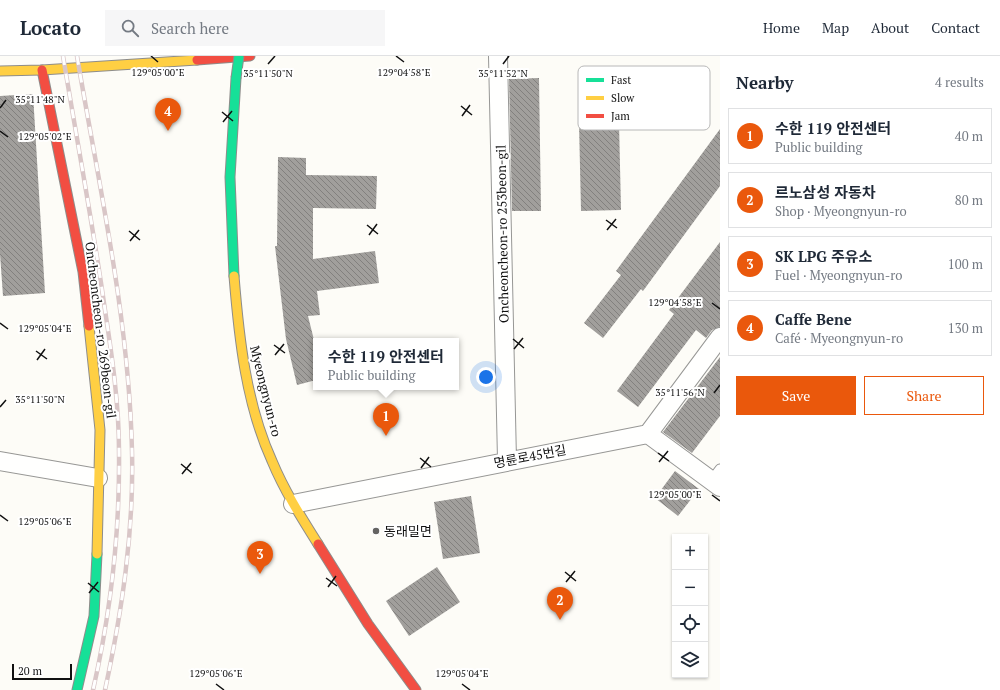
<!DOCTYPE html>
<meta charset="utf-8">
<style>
:root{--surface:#fff;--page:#f6f6f7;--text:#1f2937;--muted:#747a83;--line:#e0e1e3;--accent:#ea580c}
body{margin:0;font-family:"PT Serif","Noto Sans KR",serif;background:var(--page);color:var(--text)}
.controls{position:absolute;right:12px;bottom:12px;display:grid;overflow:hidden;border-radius:0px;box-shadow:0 1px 3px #0004}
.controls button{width:36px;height:36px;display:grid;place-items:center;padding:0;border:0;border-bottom:1px solid var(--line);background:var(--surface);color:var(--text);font:20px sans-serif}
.scale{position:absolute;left:12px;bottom:10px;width:60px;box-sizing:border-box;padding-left:4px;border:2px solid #111;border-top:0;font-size:11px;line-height:14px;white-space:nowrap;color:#111;-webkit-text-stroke:3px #fff;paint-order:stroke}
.you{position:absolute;left:486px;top:321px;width:14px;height:14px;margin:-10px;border:3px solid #fff;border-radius:50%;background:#1a73e8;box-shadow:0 0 0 6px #1a73e833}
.badge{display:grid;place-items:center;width:26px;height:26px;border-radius:50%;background:var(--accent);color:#fff;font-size:13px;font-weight:700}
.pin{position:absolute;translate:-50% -33px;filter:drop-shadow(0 1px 2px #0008)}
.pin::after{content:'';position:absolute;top:21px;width:14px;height:12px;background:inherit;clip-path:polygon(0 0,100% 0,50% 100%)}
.popup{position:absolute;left:313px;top:282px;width:146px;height:52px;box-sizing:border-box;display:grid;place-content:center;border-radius:0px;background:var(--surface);filter:drop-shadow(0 1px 3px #0005);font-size:13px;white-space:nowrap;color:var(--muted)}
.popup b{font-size:15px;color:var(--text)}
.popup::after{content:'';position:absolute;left:50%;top:100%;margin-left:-8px;border:8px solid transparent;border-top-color:var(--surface)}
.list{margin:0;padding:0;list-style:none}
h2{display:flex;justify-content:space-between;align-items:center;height:52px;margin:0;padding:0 16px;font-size:17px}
h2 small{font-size:13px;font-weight:400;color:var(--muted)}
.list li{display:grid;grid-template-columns:26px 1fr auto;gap:12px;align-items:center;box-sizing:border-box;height:56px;margin:0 8px 8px;padding:0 8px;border:1px solid var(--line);border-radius:0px}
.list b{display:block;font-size:15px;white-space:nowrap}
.list p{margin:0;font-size:13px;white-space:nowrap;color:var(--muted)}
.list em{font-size:13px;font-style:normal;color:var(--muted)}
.actions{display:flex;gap:8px;padding:12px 16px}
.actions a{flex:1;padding:9px 0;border:1px solid var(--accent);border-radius:0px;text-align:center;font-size:14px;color:var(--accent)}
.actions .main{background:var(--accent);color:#fff}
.icon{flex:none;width:22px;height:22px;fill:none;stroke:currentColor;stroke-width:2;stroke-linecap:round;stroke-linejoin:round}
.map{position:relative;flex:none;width:720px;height:634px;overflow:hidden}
header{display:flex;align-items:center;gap:24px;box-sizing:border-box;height:56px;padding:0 20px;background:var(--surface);border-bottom:1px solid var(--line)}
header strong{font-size:19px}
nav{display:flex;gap:22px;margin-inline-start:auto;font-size:14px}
.search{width:280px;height:36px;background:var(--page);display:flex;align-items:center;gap:10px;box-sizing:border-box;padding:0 14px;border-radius:0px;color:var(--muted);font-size:15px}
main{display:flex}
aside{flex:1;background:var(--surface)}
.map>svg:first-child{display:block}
.building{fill:url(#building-back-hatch)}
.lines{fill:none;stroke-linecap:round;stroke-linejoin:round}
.lane-casing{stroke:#979795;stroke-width:11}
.street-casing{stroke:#979795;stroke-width:20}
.fast-casing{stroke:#8e8d8b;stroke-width:11}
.slow-casing{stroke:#8e8d8b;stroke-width:11}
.jam-casing{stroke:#8e8d8b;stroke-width:11}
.lane{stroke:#fffffe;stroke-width:9}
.street{stroke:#fffffe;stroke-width:18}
.fast{stroke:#16e098;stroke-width:9}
.slow{stroke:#ffcf43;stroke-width:9}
.jam{stroke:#f24e42;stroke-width:9}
.rail-casing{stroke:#d9c6c7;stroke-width:4.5}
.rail{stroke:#fff;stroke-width:3;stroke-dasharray:9;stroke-linecap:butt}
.fast-bridge-casing{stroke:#8e8d8b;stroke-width:11;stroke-linecap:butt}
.fast-bridge{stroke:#16e098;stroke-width:9}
.ticks{fill:none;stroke:#111;stroke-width:1.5}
.poi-dot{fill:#646362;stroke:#fff;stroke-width:1.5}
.labels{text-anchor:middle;stroke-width:4;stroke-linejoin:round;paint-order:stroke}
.street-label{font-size:13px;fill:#111;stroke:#fff}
.poi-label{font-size:13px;fill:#111;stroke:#fff;text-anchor:start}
.key{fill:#fff;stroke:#b8b8b8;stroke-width:1}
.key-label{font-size:11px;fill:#111}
.ticks-label{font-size:10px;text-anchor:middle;fill:#111;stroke:#fff;stroke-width:4;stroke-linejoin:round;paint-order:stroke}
</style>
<header>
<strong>Locato</strong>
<div class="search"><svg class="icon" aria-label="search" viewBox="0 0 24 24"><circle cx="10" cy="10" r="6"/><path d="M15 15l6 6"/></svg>Search here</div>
<nav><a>Home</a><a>Map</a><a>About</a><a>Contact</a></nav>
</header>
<main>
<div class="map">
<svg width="720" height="634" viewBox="0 0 720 634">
<defs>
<pattern id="building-back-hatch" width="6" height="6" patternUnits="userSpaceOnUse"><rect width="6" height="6" fill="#a19f9c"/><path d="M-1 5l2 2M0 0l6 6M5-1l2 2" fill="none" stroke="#82807e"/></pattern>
</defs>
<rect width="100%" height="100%" fill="#fdfcf7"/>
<path class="building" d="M 539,22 L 541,155 L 512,155 L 509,23 Z
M 618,22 L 621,154 L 581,155 L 578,23 Z
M 33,38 L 45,237 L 3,240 L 0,198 L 0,40 Z
M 720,73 L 720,130 L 643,235 L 641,233 L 603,282 L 584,267 L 621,219 L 616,215 Z
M 278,101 L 306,102 L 306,119 L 377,120 L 376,153 L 313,152 L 313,203 L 375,195 L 379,227 L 317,235 L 320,259 L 308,260 L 316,292 L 316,324 L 297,329 L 286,283 L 275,190 L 277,190 Z
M 720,186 L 720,271 L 712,274 L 706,282 L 696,274 L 638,351 L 617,335 L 674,258 L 669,254 Z
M 720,301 L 720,360 L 692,397 L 663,376 Z
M 675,415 L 699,433 L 678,460 L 655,442 Z
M 471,440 L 480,497 L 443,503 L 434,446 Z
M 437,511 L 460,546 L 409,580 L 386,545 Z"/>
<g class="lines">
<defs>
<path id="lane" d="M 711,425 L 720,413"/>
<path id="street" d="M 498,0 L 507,404
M 648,378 L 720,431
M 0,405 L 98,422
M 293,448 L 648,378 L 720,281"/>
<path id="fast" d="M 234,220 L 230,121 L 236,22
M 77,634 L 94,560 L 97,498"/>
<path id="slow" d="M 0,15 L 42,14 L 197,4
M 234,220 C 239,282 246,348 272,405 C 284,434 301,461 318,488
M 89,270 L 100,374 L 97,498"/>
<path id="jam" d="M 197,4 L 250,0
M 42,14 L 83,216 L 89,270
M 318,488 L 368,568 L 416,634"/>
</defs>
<use href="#lane" class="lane-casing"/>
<use href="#street" class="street-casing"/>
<use href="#fast" class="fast-casing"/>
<use href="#slow" class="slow-casing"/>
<use href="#jam" class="jam-casing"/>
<use href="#lane" class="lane"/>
<use href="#street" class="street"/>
<use href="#fast" class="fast"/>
<use href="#slow" class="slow"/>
<use href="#jam" class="jam"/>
<defs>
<path id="rail" d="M 63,0 C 77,85 93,169 105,254 C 112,300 119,348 119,395 C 120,476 111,555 93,634
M 77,0 C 99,130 129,262 132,395 C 134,476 122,555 105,634"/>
</defs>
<use href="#rail" class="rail-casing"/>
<use href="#rail" class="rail"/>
<defs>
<path id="fast-bridge" d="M 236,22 L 239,0"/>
</defs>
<use href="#fast-bridge" class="fast-bridge-casing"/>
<use href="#fast-bridge" class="fast-bridge"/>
</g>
<path class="ticks" d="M 151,0 L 158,6M 396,0 L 404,6M 268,8 L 275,0M 503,8 L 509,0M 461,50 L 472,59M 0,52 L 6,44M 222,56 L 233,65M 462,60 L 470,49M 223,66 L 232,55M 0,75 L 8,81M 606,164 L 617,172M 367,169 L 378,178M 607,174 L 616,163M 129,175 L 140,184M 369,179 L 377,168M 130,185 L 139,174M 712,247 L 720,253M 0,267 L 8,273M 513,283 L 524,292M 274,289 L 285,297M 514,293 L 523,282M 36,295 L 47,303M 275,299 L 284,288M 37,304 L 45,293M 714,337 L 720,329M 0,351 L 6,344M 658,397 L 669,405M 420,402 L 431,411M 659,406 L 668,395M 181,408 L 192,417M 421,412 L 429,401M 182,418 L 191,407M 712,439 L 720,445M 0,459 L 8,465M 565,516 L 576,525M 326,522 L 337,530M 566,526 L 575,515M 88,527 L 99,536M 328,531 L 336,520M 89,537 L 98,526M 216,628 L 224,634M 462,628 L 470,634"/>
<circle class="poi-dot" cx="376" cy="475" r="4"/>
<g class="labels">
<g class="street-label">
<text transform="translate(502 178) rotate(-91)" y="5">Oncheoncheon-ro 253beon-gil</text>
<text transform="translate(101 274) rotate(83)" y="5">Oncheoncheon-ro 269beon-gil</text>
<text transform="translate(266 335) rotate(76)" y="5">Myeongnyun-ro</text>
<text transform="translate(530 400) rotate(-11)" y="5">명륜로45번길</text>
</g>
<g class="poi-label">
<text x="384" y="480">동래밀면</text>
</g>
</g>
<rect x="578" y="10" width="132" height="64" rx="6" class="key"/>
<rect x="586" y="22" width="18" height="4" fill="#16e098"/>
<rect x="586" y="40" width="18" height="4" fill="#ffcf43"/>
<rect x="586" y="58" width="18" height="4" fill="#f24e42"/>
<g class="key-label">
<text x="611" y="28">Fast</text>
<text x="611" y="46">Slow</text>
<text x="611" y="64">Jam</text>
</g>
<g class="ticks-label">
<text x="158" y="20">129°05'00"E</text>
<text x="404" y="20">129°04'58"E</text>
<text x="268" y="21">35°11'50"N</text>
<text x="503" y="21">35°11'52"N</text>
<text x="40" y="47">35°11'48"N</text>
<text x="45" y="84">129°05'02"E</text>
<text x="675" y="250">129°04'58"E</text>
<text x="45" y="276">129°05'04"E</text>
<text x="680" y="340">35°11'56"N</text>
<text x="40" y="347">35°11'50"N</text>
<text x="675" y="442">129°05'00"E</text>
<text x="45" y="469">129°05'06"E</text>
<text x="216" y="621">129°05'06"E</text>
<text x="462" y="621">129°05'04"E</text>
</g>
</svg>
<div class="controls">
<button>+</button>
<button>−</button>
<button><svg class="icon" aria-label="locate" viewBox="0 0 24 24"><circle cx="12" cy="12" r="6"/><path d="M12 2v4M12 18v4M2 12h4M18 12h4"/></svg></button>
<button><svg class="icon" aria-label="layers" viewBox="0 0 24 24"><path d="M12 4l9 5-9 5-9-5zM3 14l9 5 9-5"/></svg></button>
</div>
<div class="scale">20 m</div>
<div class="you"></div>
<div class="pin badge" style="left:386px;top:380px">1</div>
<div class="popup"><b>수한 119 안전센터</b>Public building</div>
<div class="pin badge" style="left:560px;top:564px">2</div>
<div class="pin badge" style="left:260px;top:518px">3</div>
<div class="pin badge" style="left:168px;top:75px">4</div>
</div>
<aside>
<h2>Nearby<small>4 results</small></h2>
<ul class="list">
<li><span class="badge">1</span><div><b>수한 119 안전센터</b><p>Public building</p></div><em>40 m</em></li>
<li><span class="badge">2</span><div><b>르노삼성 자동차</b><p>Shop · Myeongnyun-ro</p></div><em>80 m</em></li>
<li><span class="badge">3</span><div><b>SK LPG 주유소</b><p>Fuel · Myeongnyun-ro</p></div><em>100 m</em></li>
<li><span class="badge">4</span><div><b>Caffe Bene</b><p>Café · Myeongnyun-ro</p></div><em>130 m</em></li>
</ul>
<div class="actions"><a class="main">Save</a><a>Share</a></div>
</aside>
</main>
